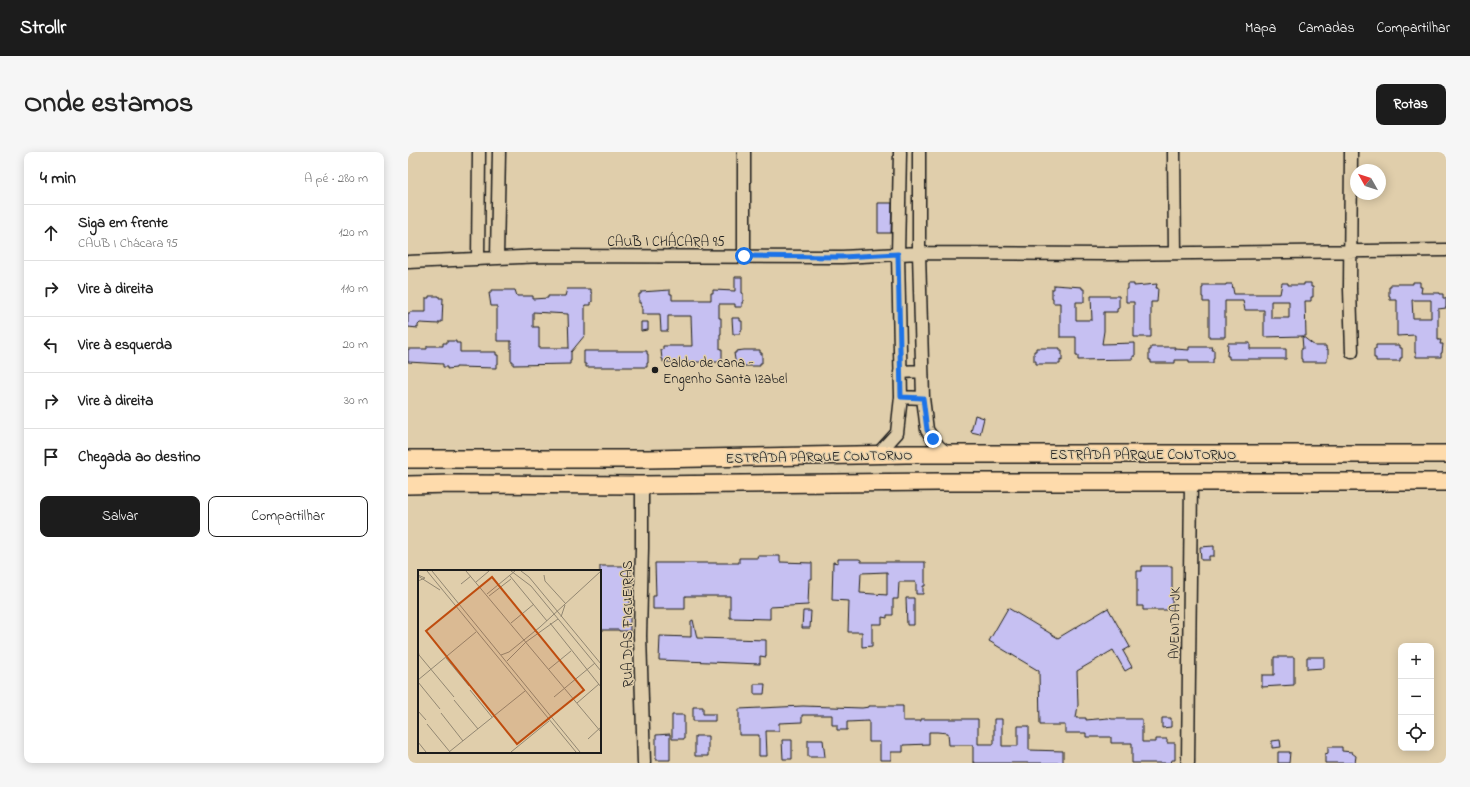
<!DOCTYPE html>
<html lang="pt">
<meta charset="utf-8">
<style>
:root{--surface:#fff;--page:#f6f6f6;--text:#222;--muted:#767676;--line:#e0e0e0;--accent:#1c1c1c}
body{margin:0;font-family:"Indie Flower",sans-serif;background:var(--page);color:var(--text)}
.controls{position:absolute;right:12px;bottom:12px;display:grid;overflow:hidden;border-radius:8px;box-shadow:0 2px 10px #0003}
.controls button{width:36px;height:36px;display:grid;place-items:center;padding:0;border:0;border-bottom:1px solid var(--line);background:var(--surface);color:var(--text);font:20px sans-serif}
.compass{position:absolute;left:942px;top:12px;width:36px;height:36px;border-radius:50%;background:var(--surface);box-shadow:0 2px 10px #0003;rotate:309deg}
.stop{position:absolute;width:12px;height:12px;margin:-9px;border:3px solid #1a73e8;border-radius:50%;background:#fff}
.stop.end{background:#1a73e8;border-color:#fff;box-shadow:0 1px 4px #0008}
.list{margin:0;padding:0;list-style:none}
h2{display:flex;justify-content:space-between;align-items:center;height:52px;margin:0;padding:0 16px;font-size:17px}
h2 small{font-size:13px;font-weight:400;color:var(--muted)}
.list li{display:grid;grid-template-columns:26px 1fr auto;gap:12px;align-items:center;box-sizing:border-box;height:56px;padding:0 16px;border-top:1px solid var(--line)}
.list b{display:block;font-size:15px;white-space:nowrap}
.list p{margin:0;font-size:13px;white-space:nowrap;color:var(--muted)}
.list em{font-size:13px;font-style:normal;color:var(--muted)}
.actions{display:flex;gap:8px;padding:12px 16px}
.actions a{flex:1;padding:9px 0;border:1px solid var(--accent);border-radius:8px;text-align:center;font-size:14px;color:var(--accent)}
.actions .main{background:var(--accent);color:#fff}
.icon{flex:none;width:22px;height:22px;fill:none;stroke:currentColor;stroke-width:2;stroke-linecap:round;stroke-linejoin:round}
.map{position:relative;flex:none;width:1038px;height:611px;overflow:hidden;border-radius:8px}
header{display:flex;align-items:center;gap:24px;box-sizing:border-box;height:56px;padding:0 20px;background:var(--accent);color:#fff}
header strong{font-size:19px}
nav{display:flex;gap:22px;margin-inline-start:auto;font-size:14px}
.intro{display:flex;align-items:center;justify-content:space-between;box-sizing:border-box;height:96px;padding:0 24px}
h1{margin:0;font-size:28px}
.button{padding:10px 18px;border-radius:8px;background:var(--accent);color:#fff;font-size:14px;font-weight:700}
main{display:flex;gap:24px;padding:0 24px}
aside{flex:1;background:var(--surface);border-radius:8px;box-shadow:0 2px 10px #0003}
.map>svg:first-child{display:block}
.building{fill:#c6c0f2;stroke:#1c1c1c;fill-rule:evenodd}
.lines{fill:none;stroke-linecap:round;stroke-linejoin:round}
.minor-casing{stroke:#1c1c1c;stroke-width:15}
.highway-casing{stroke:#1c1c1c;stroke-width:20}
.minor{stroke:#e0ceab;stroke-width:12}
.highway{stroke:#fedbac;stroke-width:17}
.route{stroke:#1a73e8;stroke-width:5}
.poi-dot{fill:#1c1c1c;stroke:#e0ceab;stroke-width:1.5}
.labels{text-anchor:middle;stroke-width:3;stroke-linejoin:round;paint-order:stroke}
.street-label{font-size:14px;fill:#1c1c1c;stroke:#e0ceab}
.poi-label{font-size:14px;fill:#1c1c1c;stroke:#e0ceab;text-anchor:start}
.inset-road{fill:none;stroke:#928772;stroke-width:1}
.view{fill:#bf4d0f;fill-opacity:0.15;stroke:#bf4d0f;stroke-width:2}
.inset-edge{fill:none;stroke:#1c1c1c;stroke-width:2}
</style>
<header>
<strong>Strollr</strong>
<nav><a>Mapa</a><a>Camadas</a><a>Compartilhar</a></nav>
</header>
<div class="intro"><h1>Onde estamos</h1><a class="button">Rotas</a></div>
<main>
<aside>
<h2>4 min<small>A pé · 280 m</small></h2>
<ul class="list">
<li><svg class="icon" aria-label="ahead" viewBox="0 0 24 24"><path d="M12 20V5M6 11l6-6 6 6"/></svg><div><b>Siga em frente</b><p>CAUB I Chácara 95</p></div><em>120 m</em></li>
<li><svg class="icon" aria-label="right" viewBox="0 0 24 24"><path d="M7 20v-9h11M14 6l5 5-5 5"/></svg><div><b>Vire à direita</b></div><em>110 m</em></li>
<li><svg class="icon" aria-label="left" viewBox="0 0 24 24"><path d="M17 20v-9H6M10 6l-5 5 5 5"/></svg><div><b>Vire à esquerda</b></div><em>20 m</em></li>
<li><svg class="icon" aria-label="right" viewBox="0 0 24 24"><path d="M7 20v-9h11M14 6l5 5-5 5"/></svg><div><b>Vire à direita</b></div><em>30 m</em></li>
<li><svg class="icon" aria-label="arrive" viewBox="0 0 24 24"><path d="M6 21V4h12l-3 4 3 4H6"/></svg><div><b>Chegada ao destino</b></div></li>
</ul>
<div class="actions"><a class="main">Salvar</a><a>Compartilhar</a></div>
</aside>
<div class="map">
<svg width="1038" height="611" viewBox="0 0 1038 611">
<rect width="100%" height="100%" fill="#e0ceab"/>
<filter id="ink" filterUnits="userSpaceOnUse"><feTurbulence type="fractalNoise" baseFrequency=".025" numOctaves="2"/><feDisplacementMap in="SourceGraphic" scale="8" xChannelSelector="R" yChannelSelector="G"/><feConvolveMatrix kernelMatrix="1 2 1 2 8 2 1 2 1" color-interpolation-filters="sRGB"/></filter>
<g filter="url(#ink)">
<path class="building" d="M 470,51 L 484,51 L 483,81 L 470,81 Z
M 327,125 L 334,125 L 334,141 L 335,141 L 335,150 L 334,150 L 334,155 L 327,155 L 327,152 L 311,152 L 311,166 L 313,166 L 313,182 L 312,182 L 312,197 L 314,197 L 314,207 L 312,207 L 312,210 L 255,210 L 255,207 L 254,207 L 253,198 L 255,198 L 255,194 L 284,194 L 283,164 L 260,164 L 260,179 L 253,179 L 252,162 L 234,162 L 234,155 L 233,155 L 233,151 L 231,151 L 231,142 L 233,142 L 233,140 L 262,138 L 262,142 L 264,142 L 264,148 L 303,148 L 303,141 L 305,141 L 305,138 L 327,139 Z
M 1005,130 L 1012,130 L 1012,135 L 1014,135 L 1013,141 L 1032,141 L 1032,142 L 1035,142 L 1035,146 L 1038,146 L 1038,156 L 1030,157 L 1030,188 L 1033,188 L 1032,192 L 1035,192 L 1034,201 L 1033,201 L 1033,205 L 1008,205 L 1008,201 L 1007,201 L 1007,183 L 989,184 L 989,148 L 982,148 L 982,144 L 981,144 L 981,135 L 983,135 L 983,132 L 1005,132 ZM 1004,148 L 1023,148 L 1023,166 L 1005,166 Z
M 874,131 L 880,131 L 880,133 L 896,133 L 896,131 L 903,131 L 903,135 L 905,135 L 905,145 L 903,145 L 903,149 L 897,149 L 898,184 L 894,184 L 907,194 L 918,194 L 918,197 L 920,197 L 920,206 L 919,206 L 919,210 L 894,210 L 894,207 L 893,207 L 893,197 L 895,197 L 894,184 L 856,185 L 856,158 L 837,158 L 835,149 L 817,149 L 817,185 L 801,185 L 801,150 L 795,150 L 795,145 L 794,145 L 794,136 L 795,136 L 795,133 L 818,133 L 818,132 L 824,132 L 826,142 L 872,142 ZM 863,149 L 881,149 L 881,166 L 863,166 Z
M 720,132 L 726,132 L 726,134 L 749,132 L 748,136 L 750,136 L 749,150 L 743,150 L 743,185 L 726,185 L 726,150 L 718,150 L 718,137 L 720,137 Z
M 646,133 L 674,135 L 674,137 L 676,137 L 676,150 L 668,150 L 668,168 L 684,168 L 683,144 L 711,144 L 711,156 L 709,157 L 709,160 L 696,160 L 696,179 L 694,192 L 727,191 L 727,204 L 725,204 L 725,207 L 670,208 L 670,204 L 668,204 L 668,185 L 652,185 L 652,151 L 645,151 L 645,146 L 644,146 L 644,137 L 646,137 Z
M 159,137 L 183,137 L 183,141 L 184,141 L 184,150 L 183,150 L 183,153 L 177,153 L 177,183 L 163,200 L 163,209 L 162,209 L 162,212 L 105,213 L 105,209 L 103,209 L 103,189 L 89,189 L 89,154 L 83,154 L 81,141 L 83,141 L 83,138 L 107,138 L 109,144 L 125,144 L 125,147 L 140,146 L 140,144 L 157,144 ZM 125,160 L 160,162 L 161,196 L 131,196 L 131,175 L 125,175 Z
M 21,144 L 31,144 L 31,146 L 35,146 L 34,170 L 31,170 L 31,172 L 12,171 L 10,173 L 10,176 L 0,175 L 0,161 L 2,161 L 2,160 L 18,160 L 18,146 L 21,146 Z
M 324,166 L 332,166 L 332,169 L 334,169 L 334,178 L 333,178 L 332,182 L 325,182 Z
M 233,170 L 240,170 L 240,178 L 233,179 Z
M 39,189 L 48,189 L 48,191 L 52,191 L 52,200 L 88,200 L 88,203 L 90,203 L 90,212 L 88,212 L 88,216 L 48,215 L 48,216 L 39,217 L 39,215 L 35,215 L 35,212 L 0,210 L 0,197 L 19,197 L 19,194 L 35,194 L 35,191 L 39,191 Z
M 820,191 L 842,191 L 842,197 L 878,197 L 878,207 L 821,207 L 821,204 L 819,204 Z
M 968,193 L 992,193 L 992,196 L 994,196 L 994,206 L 992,206 L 992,209 L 968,209 L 968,206 L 966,206 L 966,197 L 968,197 Z
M 743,195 L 767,195 L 767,197 L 781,198 L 781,195 L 805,195 L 804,198 L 806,198 L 806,207 L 805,207 L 805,211 L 781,211 L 781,208 L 767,208 L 767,211 L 743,211 L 743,208 L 741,208 L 741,198 L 743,198 Z
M 628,196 L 652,196 L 652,199 L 654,199 L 654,209 L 652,208 L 652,212 L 628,212 L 628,209 L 626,209 L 626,199 L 628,199 Z
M 336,198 L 352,198 L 352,201 L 354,201 L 354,211 L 352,211 L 352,214 L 328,214 L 326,201 L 328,201 L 328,199 Z
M 176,199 L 239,199 L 239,202 L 240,202 L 240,211 L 239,211 L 239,215 L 178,215 L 178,212 L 176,212 Z
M 567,263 L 576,266 L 572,282 L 563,280 Z
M 806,394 L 806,404 L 801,404 L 801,408 L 793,408 L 792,395 Z
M 349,404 L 372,404 L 372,410 L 404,411 L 404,427 L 401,427 L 400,453 L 362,455 L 362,467 L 322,466 L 322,444 L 277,444 L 277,457 L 245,457 L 245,444 L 248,444 L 247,411 L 331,411 L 331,406 L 350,406 Z
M 430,407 L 451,407 L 453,408 L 453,410 L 517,410 L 517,434 L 515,434 L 515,442 L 508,442 L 508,430 L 491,430 L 490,447 L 485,447 L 485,463 L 479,463 L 479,466 L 474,465 L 474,472 L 464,472 L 464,494 L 454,495 L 454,480 L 440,480 L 441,449 L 424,448 L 425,410 L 430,411 ZM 479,420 L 479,443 L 452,441 L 453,421 Z
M 192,414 L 222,414 L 222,479 L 211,479 L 211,478 L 192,478 Z
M 734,414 L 764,414 L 764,458 L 735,458 L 735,454 L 729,454 L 729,419 L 734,419 Z
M 498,446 L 506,446 L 506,473 L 499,473 Z
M 600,456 L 650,486 L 700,456 L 722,495 L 715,499 L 724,515 L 717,519 L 705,498 L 669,519 L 670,553 L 668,566 L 678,566 L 678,568 L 700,566 L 704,567 L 734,567 L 734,590 L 748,590 L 748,587 L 759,587 L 759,591 L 767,591 L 767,608 L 764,608 L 763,611 L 724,611 L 724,591 L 703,591 L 703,585 L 678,585 L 678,581 L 657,581 L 657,573 L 632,573 L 631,519 L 581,489 Z
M 395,459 L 403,459 L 402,476 L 394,476 Z
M 285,468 L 289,486 L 358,488 L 358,505 L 352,504 L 352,512 L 251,508 L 252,484 L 283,485 L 283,469 Z
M 866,505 L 886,505 L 886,533 L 854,535 L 854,523 L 866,523 Z
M 899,505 L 916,505 L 916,516 L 899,517 Z
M 346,532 L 357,532 L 356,542 L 346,542 Z
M 395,554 L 454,556 L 461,555 L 461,554 L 495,554 L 495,569 L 513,569 L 513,567 L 570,567 L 570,592 L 586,592 L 586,567 L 594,567 L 594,594 L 610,594 L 610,574 L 621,574 L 621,598 L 655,599 L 655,611 L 568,611 L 565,610 L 565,593 L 541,593 L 540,581 L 529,580 L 521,580 L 521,592 L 495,593 L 495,600 L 483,600 L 483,608 L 472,608 L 472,590 L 461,590 L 461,569 L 439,570 L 439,578 L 429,578 L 429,573 L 424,573 L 424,563 L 394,563 L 394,570 L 371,571 L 371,579 L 358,579 L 359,604 L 351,604 L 351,583 L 331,583 L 331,557 Z
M 285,555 L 295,555 L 295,562 L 307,562 L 307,569 L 285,569 Z
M 264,563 L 276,563 L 276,587 L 264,587 Z
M 754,566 L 763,566 L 763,575 L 754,576 Z
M 262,582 L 262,608 L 248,608 L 248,583 Z
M 287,584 L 300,584 L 300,604 L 287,604 Z
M 374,588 L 384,588 L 384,607 L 375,607 Z
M 400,588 L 415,588 L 417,605 L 400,605 Z
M 872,588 L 873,595 L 864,596 L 864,589 Z
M 920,595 L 934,595 L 934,599 L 944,600 L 944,601 L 948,604 L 947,611 L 917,611 L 917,602 L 920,601 Z
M 870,600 L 882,600 L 881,611 L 870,611 Z"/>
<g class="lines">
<defs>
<path id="minor" d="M 336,0 L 336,104
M 511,0 L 511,101 L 515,246 L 519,278 L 530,294 L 540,302
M 766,0 L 767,101
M 943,0 L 942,137 L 944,200
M 89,105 L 91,0
M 70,106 L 71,0
M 0,110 L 137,104 L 434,105 L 511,101 L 702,102 L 1038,98
M 492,220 L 514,219
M 493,245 L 515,246
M 469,303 L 489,281 L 493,245 L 490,103 L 492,0
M 234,333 L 234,396 L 232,484 L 236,611
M 780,611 L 783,331"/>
<path id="highway" d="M 0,307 L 240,307 L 498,302 L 1038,302
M 0,333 L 44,332 L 234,333 L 531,330 L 1038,330"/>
</defs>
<use href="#minor" class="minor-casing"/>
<use href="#highway" class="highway-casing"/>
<use href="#minor" class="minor"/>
<use href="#highway" class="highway"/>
</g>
</g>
<g class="lines" filter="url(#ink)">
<path class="route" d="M 336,104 L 434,105 L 490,102 L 493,245 L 515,246 L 519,278 L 525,287"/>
</g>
<circle class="poi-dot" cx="247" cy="218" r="4"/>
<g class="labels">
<g class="street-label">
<text x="258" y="94">CAUB I CHÁCARA 95</text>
<text x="735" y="307">ESTRADA PARQUE CONTORNO</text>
<text transform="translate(411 304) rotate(-1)" y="5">ESTRADA PARQUE CONTORNO</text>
<text transform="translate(766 471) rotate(-89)" y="5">AVENIDA JK</text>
<text transform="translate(219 472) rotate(-90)" y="5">RUA DAS FIGUEIRAS</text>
</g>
<g class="poi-label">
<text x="255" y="215">Caldo de cana -<tspan x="255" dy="16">Engenho Santa Izabel</tspan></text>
</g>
</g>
<g transform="translate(10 418)">
<rect width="183" height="183" fill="#e0ceab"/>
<path class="inset-road" d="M 9,1 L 158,182M 14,1 L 162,182M 48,1 L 183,162M 93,1 L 113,16 L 183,101M 103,1 L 111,7 L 183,94M 0,5 L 7,8 L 0,11M 126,5 L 127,11 L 148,34M 0,6 L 22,20M 92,6 L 129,51M 58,12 L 71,1M 43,14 L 53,6M 69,24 L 97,1M 71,26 L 93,9M 143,47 L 147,35M 93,53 L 116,34M 132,53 L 183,117M 0,80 L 1,85 L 36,127M 83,85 L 91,82 L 122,57 L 183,1M 28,88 L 51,116M 89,91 L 108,72 L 140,49M 131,99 L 153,81M 0,110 L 58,62M 0,112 L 22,139M 52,120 L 74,147M 136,127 L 177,93M 36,130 L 60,159M 159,133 L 181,114M 0,141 L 8,150M 23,143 L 45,171M 9,154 L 32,182M 170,169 L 183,157M 0,172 L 8,182M 31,182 L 107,121M 93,182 L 131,151"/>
<path class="view" d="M 74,7 L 166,120 L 99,174 L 8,61 Z"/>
<rect width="183" height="183" class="inset-edge"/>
</g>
</svg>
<div class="controls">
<button>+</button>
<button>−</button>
<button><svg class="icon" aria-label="locate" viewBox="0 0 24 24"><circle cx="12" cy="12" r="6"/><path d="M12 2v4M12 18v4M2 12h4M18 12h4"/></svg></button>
</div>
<svg class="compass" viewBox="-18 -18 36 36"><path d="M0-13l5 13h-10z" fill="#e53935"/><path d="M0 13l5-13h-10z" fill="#767676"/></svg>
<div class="stop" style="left:336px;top:104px"></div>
<div class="stop end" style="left:525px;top:287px"></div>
</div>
</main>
